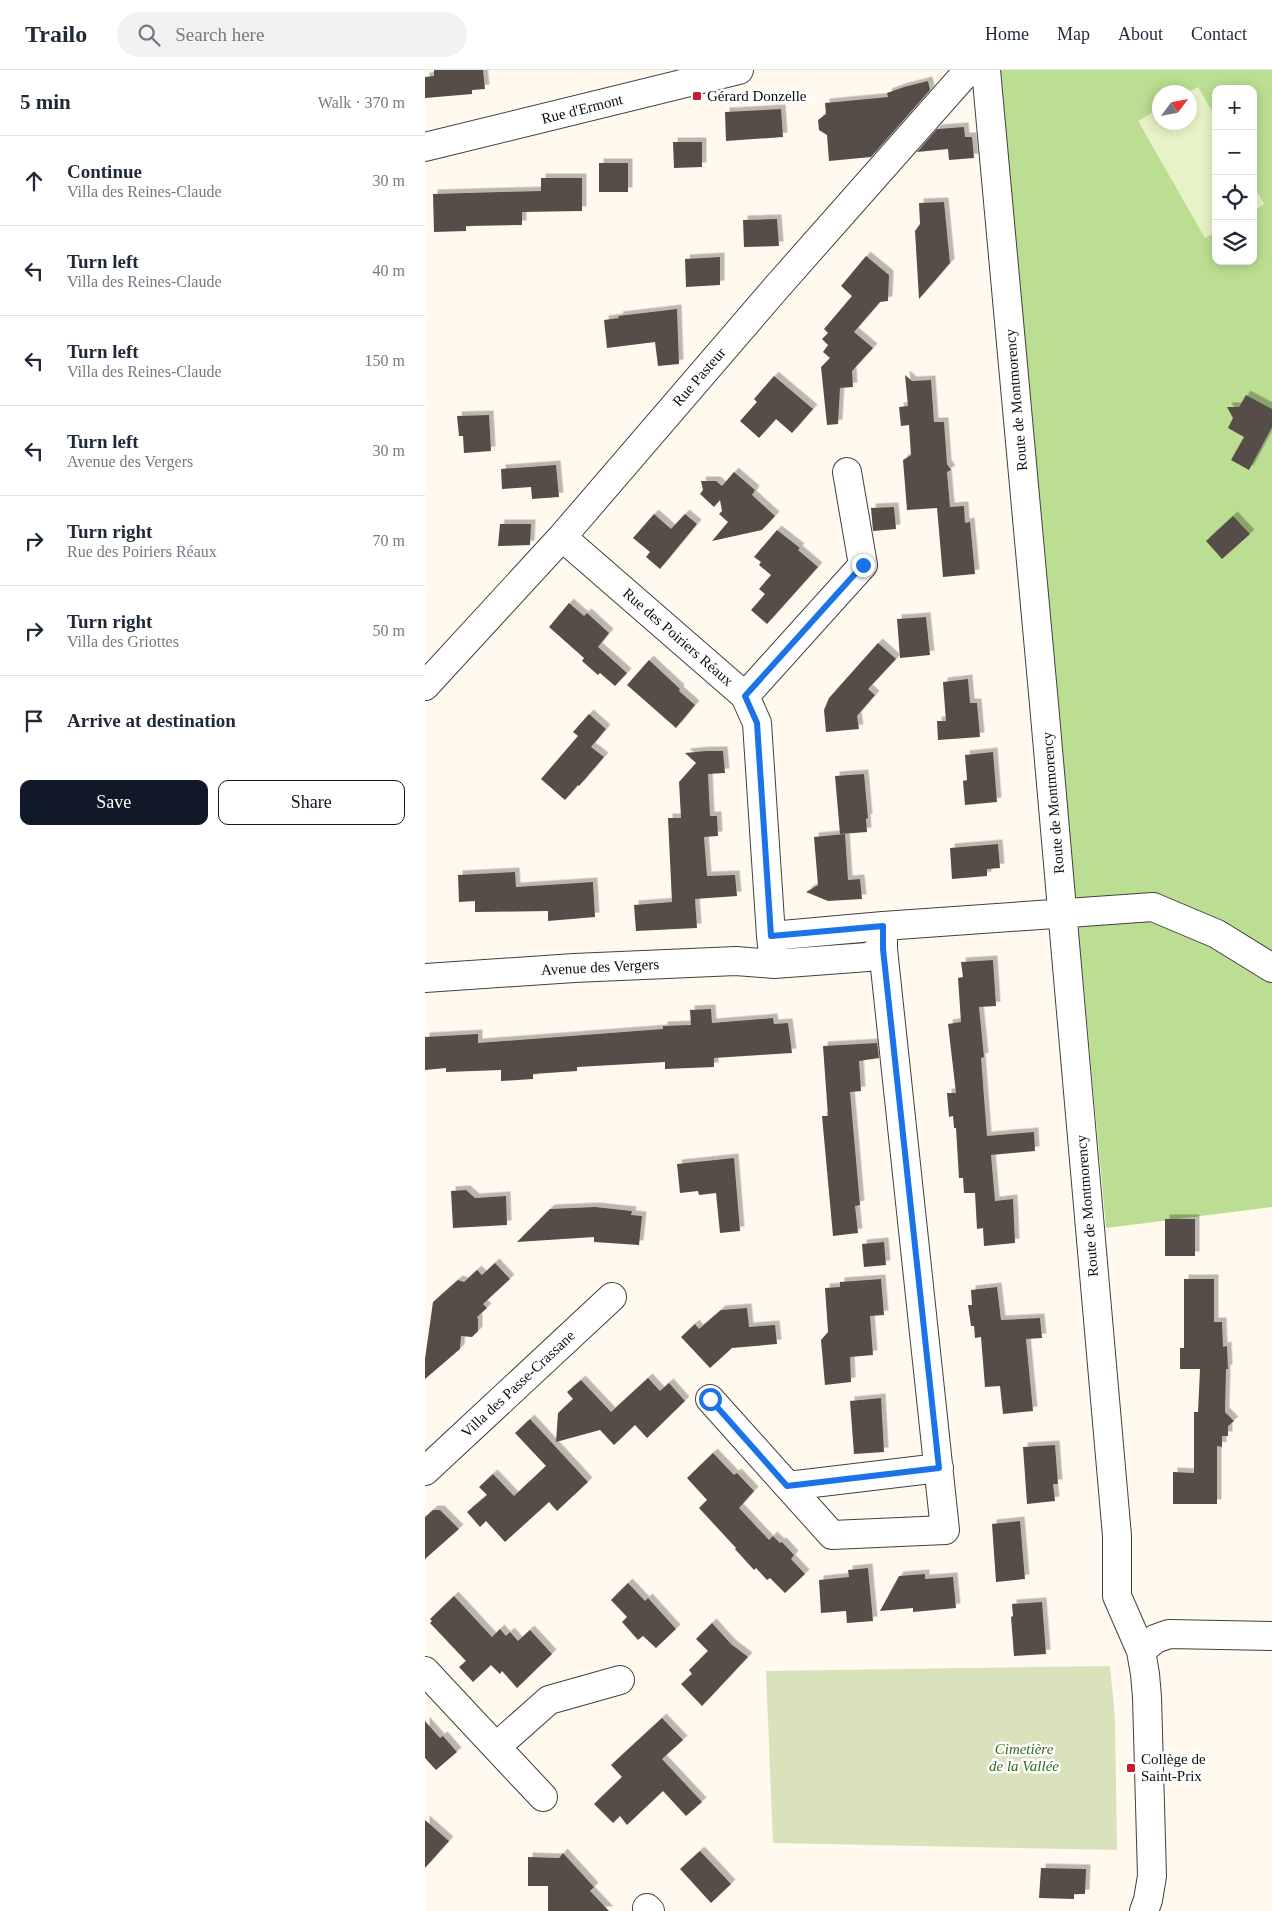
<!DOCTYPE html>
<meta charset="utf-8">
<style>
:root{--surface:#fff;--page:#f2f2f3;--text:#1f2937;--muted:#747a83;--line:#e0e1e3;--accent:#111827}
body{margin:0;font-family:"Times New Roman",serif;background:var(--page);color:var(--text)}
.controls{position:absolute;right:15px;top:15px;display:grid;overflow:hidden;border-radius:10px;box-shadow:0 2px 12px #0003}
.controls button{width:45px;height:45px;display:grid;place-items:center;padding:0;border:0;border-bottom:1px solid var(--line);background:var(--surface);color:var(--text);font:25px sans-serif}
.compass{position:absolute;left:727px;top:15px;width:45px;height:45px;border-radius:50%;background:var(--surface);box-shadow:0 2px 12px #0003;rotate:58deg}
.stop{position:absolute;width:15px;height:15px;margin:-11px;border:4px solid #1a73e8;border-radius:50%;background:#fff}
.stop.end{background:#1a73e8;border-color:#fff;box-shadow:0 1px 5px #0008}
.list{margin:0;padding:0;list-style:none}
h2{display:flex;justify-content:space-between;align-items:center;height:65px;margin:0;padding:0 20px;font-size:21px}
h2 small{font-size:16px;font-weight:400;color:var(--muted)}
.list li{display:grid;grid-template-columns:32px 1fr auto;gap:15px;align-items:center;box-sizing:border-box;height:90px;padding:0 20px;border-top:1px solid var(--line)}
.list b{display:block;font-size:19px;white-space:nowrap}
.list p{margin:0;font-size:16px;white-space:nowrap;color:var(--muted)}
.list em{font-size:16px;font-style:normal;color:var(--muted)}
.actions{display:flex;gap:10px;padding:15px 20px}
.actions a{flex:1;padding:11px 0;border:1px solid var(--accent);border-radius:10px;text-align:center;font-size:18px;color:var(--accent)}
.actions .main{background:var(--accent);color:#fff}
.icon{flex:none;width:28px;height:28px;fill:none;stroke:currentColor;stroke-width:2;stroke-linecap:round;stroke-linejoin:round}
.map{position:relative;flex:none;width:847px;height:1841px;overflow:hidden}
header{display:flex;align-items:center;gap:30px;box-sizing:border-box;height:70px;padding:0 25px;background:var(--surface);border-bottom:1px solid var(--line)}
header strong{font-size:24px}
nav{display:flex;gap:28px;margin-inline-start:auto;font-size:18px}
.search{width:350px;height:45px;background:var(--page);display:flex;align-items:center;gap:12px;box-sizing:border-box;padding:0 18px;border-radius:28px;color:var(--muted);font-size:19px}
main{display:flex}
aside{flex:1;background:var(--surface)}
.map>svg:first-child{display:block}
.forest{fill:#bbde92;fill-rule:evenodd}
.cemetery{fill:#dae2bc}
.pitch{fill:#e7f3c6}
.building{fill:#564d48;filter:url(#shadow)}
.lines{fill:none;stroke-linecap:round;stroke-linejoin:round}
.minor-casing{stroke:#404040;stroke-width:30}
.minor{stroke:#fff;stroke-width:28}
.route{stroke:#1a73e8;stroke-width:6}
.poi-dot{fill:#c61c34;stroke:#fff;stroke-width:2}
.labels{text-anchor:middle;stroke-width:5;stroke-linejoin:round;paint-order:stroke}
.poi-label{font-size:15px;fill:#0d0d0d;stroke:#fff;text-anchor:start}
.street-label{font-size:15px;fill:#0d0d0d;stroke:#fff}
.park-label{font-size:15px;font-style:italic;fill:#316919;stroke:#fff}
</style>
<header>
<strong>Trailo</strong>
<div class="search"><svg class="icon" aria-label="search" viewBox="0 0 24 24"><circle cx="10" cy="10" r="6"/><path d="M15 15l6 6"/></svg>Search here</div>
<nav><a>Home</a><a>Map</a><a>About</a><a>Contact</a></nav>
</header>
<main>
<aside>
<h2>5 min<small>Walk · 370 m</small></h2>
<ul class="list">
<li><svg class="icon" aria-label="ahead" viewBox="0 0 24 24"><path d="M12 20V5M6 11l6-6 6 6"/></svg><div><b>Continue</b><p>Villa des Reines-Claude</p></div><em>30 m</em></li>
<li><svg class="icon" aria-label="left" viewBox="0 0 24 24"><path d="M17 20v-9H6M10 6l-5 5 5 5"/></svg><div><b>Turn left</b><p>Villa des Reines-Claude</p></div><em>40 m</em></li>
<li><svg class="icon" aria-label="left" viewBox="0 0 24 24"><path d="M17 20v-9H6M10 6l-5 5 5 5"/></svg><div><b>Turn left</b><p>Villa des Reines-Claude</p></div><em>150 m</em></li>
<li><svg class="icon" aria-label="left" viewBox="0 0 24 24"><path d="M17 20v-9H6M10 6l-5 5 5 5"/></svg><div><b>Turn left</b><p>Avenue des Vergers</p></div><em>30 m</em></li>
<li><svg class="icon" aria-label="right" viewBox="0 0 24 24"><path d="M7 20v-9h11M14 6l5 5-5 5"/></svg><div><b>Turn right</b><p>Rue des Poiriers Réaux</p></div><em>70 m</em></li>
<li><svg class="icon" aria-label="right" viewBox="0 0 24 24"><path d="M7 20v-9h11M14 6l5 5-5 5"/></svg><div><b>Turn right</b><p>Villa des Griottes</p></div><em>50 m</em></li>
<li><svg class="icon" aria-label="arrive" viewBox="0 0 24 24"><path d="M6 21V4h12l-3 4 3 4H6"/></svg><div><b>Arrive at destination</b></div></li>
</ul>
<div class="actions"><a class="main">Save</a><a>Share</a></div>
</aside>
<div class="map">
<svg width="847" height="1841" viewBox="0 0 847 1841">
<defs>
<filter id="shadow"><feDropShadow dx="4.5" dy="-4.5" stdDeviation="0" flood-color="#0004"/></filter>
</defs>
<rect width="100%" height="100%" fill="#fffaed"/>
<path class="forest" d="M 574,0 L 847,0 L 847,1137 L 681,1158 ZM 791,19 L 828,19 L 828,191 L 791,191 ZM 734,22 L 764,22 L 764,52 L 734,52 Z"/>
<path class="cemetery" d="M 685,1596 L 690,1649 L 692,1780 L 348,1773 L 341,1601 Z"/>
<path class="pitch" d="M 773,17 L 791,48 L 791,162 L 780,168 L 713,51 L 734,39 L 734,52 L 764,52 L 764,22 L 763,22 Z
M 828,114 L 839,134 L 828,141 Z"/>
<path class="building" d="M 9,0 L 58,0 L 60,19 L 47,20 L 47,24 L 0,28 L 0,7 L 9,6 Z
M 503,11 L 505,20 L 446,87 L 404,91 L 402,65 L 394,60 L 393,50 L 401,44 L 400,33 L 463,27 L 462,23 L 479,17 Z
M 356,39 L 358,67 L 301,71 L 300,42 Z
M 539,57 L 540,67 L 547,67 L 549,88 L 524,90 L 523,79 L 492,82 L 512,59 Z
M 248,72 L 277,72 L 277,97 L 249,98 Z
M 174,93 L 203,93 L 203,122 L 174,122 Z
M 116,108 L 157,108 L 157,141 L 97,142 L 97,155 L 41,156 L 41,161 L 9,162 L 8,124 L 116,121 Z
M 519,132 L 525,193 L 494,229 L 490,161 L 495,154 L 494,133 Z
M 352,149 L 354,176 L 319,177 L 318,150 Z
M 441,186 L 464,205 L 463,231 L 455,232 L 429,262 L 448,278 L 427,301 L 428,317 L 415,318 L 413,354 L 402,355 L 396,297 L 405,288 L 398,282 L 403,275 L 397,269 L 403,263 L 399,259 L 427,226 L 416,216 Z
M 295,187 L 295,215 L 261,217 L 260,189 Z
M 252,239 L 254,294 L 233,296 L 230,272 L 182,278 L 179,250 L 194,248 L 193,246 Z
M 480,305 L 487,311 L 506,310 L 509,352 L 519,352 L 522,394 L 526,400 L 522,402 L 525,437 L 539,436 L 540,453 L 545,452 L 550,504 L 518,507 L 512,438 L 482,440 L 478,390 L 486,385 L 484,355 L 476,356 L 474,337 L 483,336 Z
M 349,306 L 388,339 L 367,363 L 351,349 L 334,368 L 315,351 L 332,332 L 329,329 Z
M 821,325 L 847,339 L 847,357 L 824,400 L 806,390 L 819,367 L 803,358 L 808,348 L 802,337 L 814,337 Z
M 64,345 L 66,381 L 39,383 L 38,366 L 34,366 L 32,346 Z
M 131,395 L 134,427 L 107,429 L 106,417 L 77,419 L 76,399 Z
M 309,402 L 330,420 L 327,425 L 350,446 L 337,460 L 287,471 L 303,452 L 294,444 L 297,441 L 295,430 L 289,437 L 275,424 L 278,420 L 276,411 L 291,411 L 297,416 Z
M 469,437 L 471,459 L 448,461 L 446,438 Z
M 229,444 L 246,459 L 260,444 L 272,454 L 235,499 L 221,487 L 225,482 L 208,468 Z
M 808,446 L 825,464 L 797,489 L 781,471 Z
M 75,454 L 106,454 L 105,475 L 73,476 Z
M 352,460 L 375,478 L 373,480 L 393,497 L 342,554 L 326,540 L 340,524 L 334,519 L 346,505 L 334,495 L 336,492 L 329,487 Z
M 144,533 L 159,546 L 162,543 L 184,563 L 173,577 L 202,603 L 190,616 L 175,603 L 173,605 L 157,591 L 159,588 L 124,557 Z
M 501,547 L 505,585 L 475,588 L 472,549 Z
M 453,573 L 471,589 L 443,619 L 450,625 L 432,646 L 434,659 L 401,662 L 399,640 L 404,628 Z
M 224,590 L 255,619 L 254,621 L 270,635 L 251,658 L 202,615 Z
M 543,609 L 545,633 L 552,633 L 555,667 L 513,670 L 512,651 L 521,651 L 518,612 Z
M 164,644 L 181,659 L 166,677 L 179,687 L 154,716 L 153,715 L 140,730 L 116,709 L 153,666 L 148,662 Z
M 281,681 L 298,681 L 300,703 L 283,704 L 285,746 L 292,746 L 293,766 L 279,767 L 282,806 L 310,805 L 312,826 L 270,829 L 272,858 L 211,861 L 209,835 L 247,832 L 243,748 L 256,748 L 254,712 L 271,693 L 260,683 Z
M 568,682 L 572,732 L 540,735 L 538,711 L 542,710 L 540,685 Z
M 439,704 L 443,748 L 441,749 L 442,762 L 415,764 L 410,706 Z
M 420,764 L 423,810 L 435,809 L 437,829 L 403,831 L 381,822 L 393,815 L 389,767 Z
M 573,774 L 575,798 L 562,799 L 562,806 L 527,809 L 525,778 Z
M 90,802 L 91,817 L 168,812 L 170,847 L 123,851 L 123,841 L 50,842 L 50,831 L 34,832 L 33,805 Z
M 568,890 L 571,936 L 554,937 L 559,987 L 556,988 L 562,1066 L 609,1062 L 610,1081 L 566,1085 L 570,1131 L 588,1129 L 590,1173 L 559,1176 L 558,1158 L 552,1159 L 550,1123 L 539,1123 L 538,1108 L 534,1108 L 531,1058 L 529,1058 L 528,1046 L 524,1047 L 522,1023 L 531,1023 L 523,954 L 536,952 L 533,908 L 538,907 L 536,892 Z
M 286,939 L 287,953 L 348,948 L 349,954 L 363,953 L 367,983 L 289,988 L 289,997 L 240,999 L 240,992 L 152,997 L 152,1001 L 108,1004 L 108,1009 L 76,1011 L 76,1000 L 21,1002 L 21,998 L 0,1000 L 0,967 L 53,964 L 53,973 L 238,959 L 238,956 L 266,955 L 265,940 Z
M 452,973 L 454,988 L 434,991 L 436,1021 L 425,1022 L 435,1135 L 430,1136 L 433,1163 L 408,1166 L 397,1046 L 403,1046 L 398,976 Z
M 309,1088 L 315,1161 L 295,1163 L 291,1123 L 274,1125 L 273,1121 L 255,1123 L 252,1094 Z
M 41,1120 L 50,1128 L 81,1126 L 82,1155 L 28,1158 L 26,1121 Z
M 170,1137 L 207,1141 L 206,1145 L 217,1146 L 214,1175 L 169,1172 L 169,1167 L 92,1172 L 125,1139 Z
M 740,1149 L 770,1149 L 770,1186 L 740,1186 Z
M 459,1172 L 461,1195 L 439,1197 L 437,1174 Z
M 70,1193 L 85,1209 L 58,1234 L 62,1238 L 52,1247 L 53,1249 L 53,1261 L 47,1267 L 36,1266 L 35,1279 L 0,1309 L 0,1289 L 8,1232 L 33,1210 L 39,1212 L 52,1200 L 57,1205 Z
M 456,1209 L 459,1245 L 445,1246 L 448,1285 L 425,1287 L 426,1312 L 400,1315 L 396,1270 L 403,1262 L 400,1218 L 415,1217 L 415,1212 Z
M 759,1209 L 789,1209 L 789,1252 L 797,1252 L 798,1277 L 802,1276 L 803,1299 L 801,1299 L 800,1342 L 809,1351 L 803,1356 L 803,1366 L 797,1366 L 797,1377 L 792,1376 L 792,1434 L 748,1434 L 748,1402 L 769,1403 L 769,1342 L 773,1342 L 775,1299 L 755,1299 L 755,1278 L 759,1278 Z
M 572,1217 L 576,1250 L 615,1248 L 617,1268 L 601,1269 L 608,1341 L 578,1344 L 575,1316 L 560,1317 L 556,1267 L 550,1268 L 549,1256 L 546,1256 L 543,1235 L 547,1235 L 546,1220 Z
M 322,1238 L 324,1257 L 350,1255 L 352,1274 L 307,1278 L 285,1298 L 256,1267 L 270,1254 L 274,1259 L 296,1240 Z
M 223,1308 L 235,1321 L 244,1313 L 260,1331 L 222,1368 L 210,1355 L 189,1375 L 175,1360 L 131,1372 L 133,1343 L 148,1329 L 142,1322 L 156,1310 L 186,1342 Z
M 456,1328 L 459,1382 L 429,1384 L 425,1331 Z
M 105,1349 L 163,1412 L 132,1441 L 124,1432 L 80,1472 L 61,1451 L 55,1457 L 42,1442 L 62,1425 L 54,1417 L 68,1404 L 89,1426 L 121,1396 L 90,1363 Z
M 630,1375 L 633,1414 L 628,1414 L 630,1431 L 602,1434 L 598,1377 Z
M 288,1383 L 309,1405 L 312,1403 L 329,1421 L 314,1438 L 344,1470 L 348,1466 L 355,1473 L 357,1472 L 369,1485 L 366,1489 L 380,1504 L 360,1523 L 345,1508 L 342,1510 L 331,1498 L 329,1500 L 310,1479 L 311,1478 L 274,1438 L 282,1430 L 262,1408 Z
M 8,1440 L 15,1440 L 34,1459 L 0,1489 L 0,1447 Z
M 595,1451 L 600,1509 L 571,1512 L 567,1454 Z
M 443,1498 L 448,1551 L 422,1553 L 421,1541 L 396,1543 L 394,1510 L 424,1507 L 423,1500 Z
M 500,1504 L 500,1509 L 528,1507 L 531,1538 L 488,1542 L 488,1538 L 455,1541 L 474,1506 Z
M 203,1513 L 220,1531 L 223,1528 L 251,1559 L 231,1578 L 218,1566 L 213,1570 L 197,1552 L 202,1547 L 186,1530 Z
M 29,1526 L 67,1567 L 75,1559 L 81,1566 L 85,1562 L 93,1571 L 105,1560 L 127,1584 L 92,1618 L 77,1601 L 75,1604 L 66,1595 L 48,1612 L 34,1597 L 41,1591 L 5,1553 L 7,1551 L 5,1549 Z
M 617,1532 L 621,1584 L 589,1586 L 586,1547 L 588,1546 L 587,1534 Z
M 287,1553 L 306,1574 L 323,1587 L 277,1636 L 256,1614 L 267,1604 L 264,1600 L 283,1581 L 271,1569 Z
M 237,1648 L 258,1670 L 237,1689 L 277,1732 L 261,1746 L 238,1721 L 202,1755 L 195,1746 L 188,1753 L 169,1734 L 197,1707 L 186,1695 Z
M 0,1651 L 15,1668 L 18,1666 L 32,1682 L 11,1700 L 0,1688 Z
M 0,1750 L 24,1771 L 0,1798 Z
M 275,1781 L 306,1814 L 286,1833 L 255,1799 Z
M 138,1783 L 169,1817 L 165,1821 L 184,1841 L 123,1841 L 123,1816 L 103,1816 L 103,1787 L 134,1788 Z
M 616,1798 L 661,1799 L 660,1824 L 649,1824 L 649,1829 L 614,1828 Z"/>
<g class="lines">
<defs>
<path id="minor" d="M 561,0 L 619,634 L 692,1466 L 692,1526 L 716,1581 L 720,1604 L 722,1627 L 727,1806 L 723,1830 L 719,1841
M 0,77 L 314,0
M 137,467 L 320,626 L 332,653 L 346,866
M 0,616 L 137,467 L 351,218 L 541,3 L 548,0
M 320,626 L 438,495 L 422,402
M 349,894 L 346,866 L 458,856 L 728,837 L 792,864 L 847,898
M 0,908 L 149,898 L 311,891 L 349,894 L 443,887 L 458,879 L 458,862
M 285,1329 L 407,1465 L 520,1460 L 458,879
M 0,1401 L 187,1227
M 363,1416 L 514,1398
M 716,1581 L 730,1569 L 744,1564 L 847,1566
M 0,1601 L 71,1677 L 124,1630 L 195,1610
M 71,1677 L 118,1727
M 222,1838 L 225,1841"/>
</defs>
<use href="#minor" class="minor-casing"/>
<use href="#minor" class="minor"/>
</g>
<g class="lines">
<path class="route" d="M 285,1329 L 362,1416 L 514,1398 L 458,879 L 458,856 L 346,866 L 332,653 L 320,626 L 438,495"/>
</g>
<g class="poi-dot">
<rect x="267" y="21" width="10" height="10" rx="2.5"/>
<rect x="701" y="1693" width="10" height="10" rx="2.5"/>
</g>
<g class="labels">
<g class="poi-label">
<text x="282" y="31">Gérard Donzelle</text>
<text x="716" y="1694">Collège de<tspan x="716" dy="17">Saint-Prix</tspan></text>
</g>
<g class="street-label">
<text transform="translate(157 39) rotate(-14)" y="5">Rue d'Ermont</text>
<text transform="translate(274 307) rotate(-49)" y="5">Rue Pasteur</text>
<text transform="translate(591 330) rotate(-95)" y="5">Route de Montmorency</text>
<text transform="translate(253 567) rotate(41)" y="5">Rue des Poiriers Réaux</text>
<text transform="translate(628 733) rotate(-95)" y="5">Route de Montmorency</text>
<text transform="translate(175 897) rotate(-3)" y="5">Avenue des Vergers</text>
<text transform="translate(662 1136) rotate(-95)" y="5">Route de Montmorency</text>
<text transform="translate(93 1314) rotate(-43)" y="5">Villa des Passe-Crassane</text>
</g>
<g class="park-label">
<text x="599" y="1684">Cimetière<tspan x="599" dy="17">de la Vallée</tspan></text>
</g>
</g>
</svg>
<div class="controls">
<button>+</button>
<button>−</button>
<button><svg class="icon" aria-label="locate" viewBox="0 0 24 24"><circle cx="12" cy="12" r="6"/><path d="M12 2v4M12 18v4M2 12h4M18 12h4"/></svg></button>
<button><svg class="icon" aria-label="layers" viewBox="0 0 24 24"><path d="M12 4l9 5-9 5-9-5zM3 14l9 5 9-5"/></svg></button>
</div>
<svg class="compass" viewBox="-18 -18 36 36"><path d="M0-13l5 13h-10z" fill="#e53935"/><path d="M0 13l5-13h-10z" fill="#747a83"/></svg>
<div class="stop" style="left:285px;top:1329px"></div>
<div class="stop end" style="left:438px;top:495px"></div>
</div>
</main>
